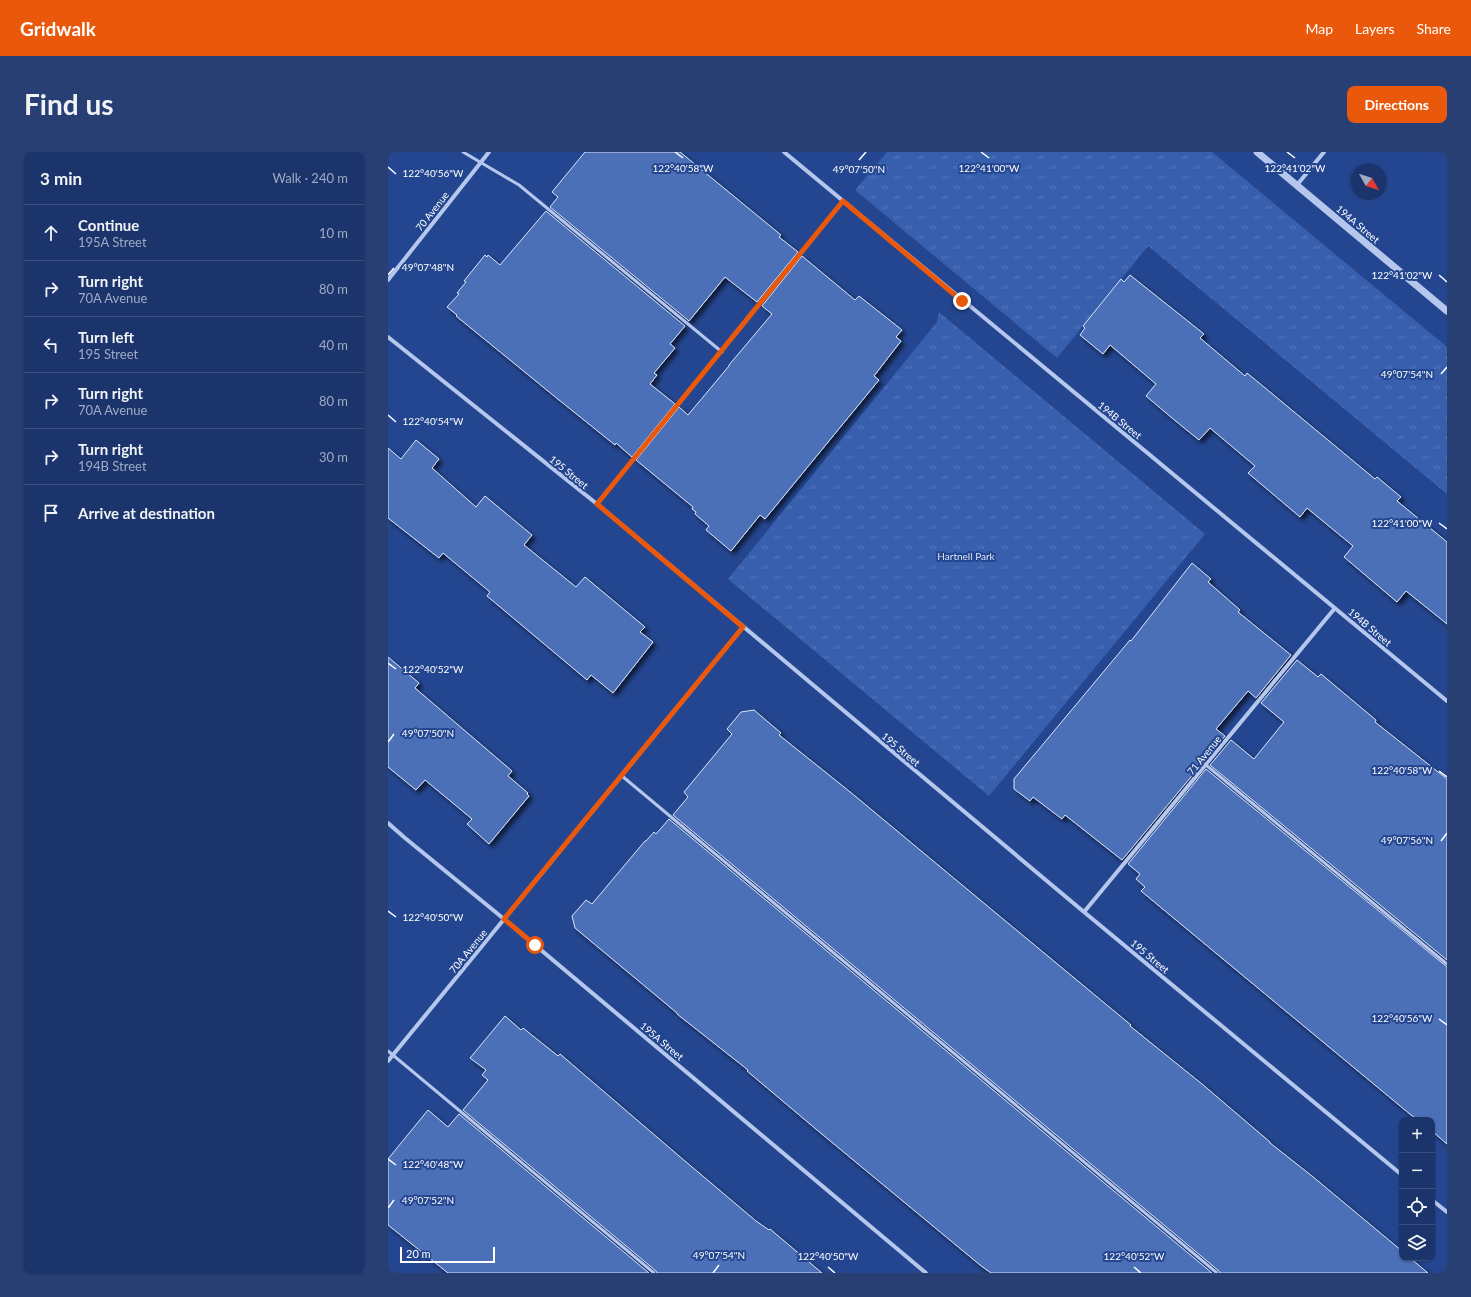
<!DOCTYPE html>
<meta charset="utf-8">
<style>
:root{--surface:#1b346c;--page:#283f74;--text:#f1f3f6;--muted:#a0aac2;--line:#394f7f;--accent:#ea580c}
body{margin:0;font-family:Lato,sans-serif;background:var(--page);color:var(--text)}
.controls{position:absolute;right:12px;bottom:12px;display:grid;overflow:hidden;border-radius:8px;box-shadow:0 1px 3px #0004}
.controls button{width:36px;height:36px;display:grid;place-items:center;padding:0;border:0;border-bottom:1px solid var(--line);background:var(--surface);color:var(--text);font:20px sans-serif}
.compass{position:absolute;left:963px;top:12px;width:36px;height:36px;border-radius:50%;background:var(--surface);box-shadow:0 1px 3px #0004;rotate:129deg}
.scale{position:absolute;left:12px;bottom:10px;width:95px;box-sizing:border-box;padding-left:4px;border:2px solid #fff;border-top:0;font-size:11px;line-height:14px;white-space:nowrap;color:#fff;-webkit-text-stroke:3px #244690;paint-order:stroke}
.stop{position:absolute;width:12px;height:12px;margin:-9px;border:3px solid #ea580c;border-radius:50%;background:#fff}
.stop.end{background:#ea580c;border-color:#fff;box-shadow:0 1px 4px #0008}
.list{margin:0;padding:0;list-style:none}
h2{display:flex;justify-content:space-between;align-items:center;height:52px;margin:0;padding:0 16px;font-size:17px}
h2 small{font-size:13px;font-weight:400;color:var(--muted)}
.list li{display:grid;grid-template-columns:26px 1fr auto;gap:12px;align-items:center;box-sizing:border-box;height:56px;padding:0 16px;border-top:1px solid var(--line)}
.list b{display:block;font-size:15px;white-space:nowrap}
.list p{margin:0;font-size:13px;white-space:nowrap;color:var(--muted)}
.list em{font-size:13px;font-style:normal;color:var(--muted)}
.icon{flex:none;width:22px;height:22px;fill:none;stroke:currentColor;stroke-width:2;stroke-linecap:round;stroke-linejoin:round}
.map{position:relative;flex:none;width:1059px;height:1121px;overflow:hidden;border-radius:8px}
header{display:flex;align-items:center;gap:24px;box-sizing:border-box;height:56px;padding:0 20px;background:var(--accent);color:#fff}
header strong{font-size:19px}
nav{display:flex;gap:22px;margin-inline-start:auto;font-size:14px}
.intro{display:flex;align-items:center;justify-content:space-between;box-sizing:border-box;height:96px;padding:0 24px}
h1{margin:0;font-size:28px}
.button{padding:10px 18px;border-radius:8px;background:var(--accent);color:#fff;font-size:14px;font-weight:700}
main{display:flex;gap:24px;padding:0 24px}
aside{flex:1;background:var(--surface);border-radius:8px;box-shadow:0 1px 3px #0004}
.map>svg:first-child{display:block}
.grass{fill:url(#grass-tufts)}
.building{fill:#4c6fb7;stroke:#dae4f9;filter:url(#shadow)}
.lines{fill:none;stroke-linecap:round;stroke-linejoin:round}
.service{stroke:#b5c7ec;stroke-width:3}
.minor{stroke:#b5c7ec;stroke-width:4}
.tertiary{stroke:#b5c7ec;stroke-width:7}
.route{stroke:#ea580c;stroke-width:5}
.ticks{fill:none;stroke:#fff;stroke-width:1.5}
.labels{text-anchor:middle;stroke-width:4;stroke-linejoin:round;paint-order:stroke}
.street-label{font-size:10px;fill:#fff;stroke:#244690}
.park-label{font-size:10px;fill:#dae4f9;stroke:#244690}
.ticks-label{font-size:10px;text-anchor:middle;fill:#fff;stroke:#244690;stroke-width:4;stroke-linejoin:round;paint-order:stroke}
</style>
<header>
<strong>Gridwalk</strong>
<nav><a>Map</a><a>Layers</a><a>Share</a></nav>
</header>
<div class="intro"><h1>Find us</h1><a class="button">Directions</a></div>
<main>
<aside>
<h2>3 min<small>Walk · 240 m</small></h2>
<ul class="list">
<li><svg class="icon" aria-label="ahead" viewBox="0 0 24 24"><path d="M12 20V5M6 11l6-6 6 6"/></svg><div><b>Continue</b><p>195A Street</p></div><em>10 m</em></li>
<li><svg class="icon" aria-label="right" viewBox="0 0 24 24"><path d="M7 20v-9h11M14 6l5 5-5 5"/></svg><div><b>Turn right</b><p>70A Avenue</p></div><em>80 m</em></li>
<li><svg class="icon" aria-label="left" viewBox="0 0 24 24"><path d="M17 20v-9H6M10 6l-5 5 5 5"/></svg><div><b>Turn left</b><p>195 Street</p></div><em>40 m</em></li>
<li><svg class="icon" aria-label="right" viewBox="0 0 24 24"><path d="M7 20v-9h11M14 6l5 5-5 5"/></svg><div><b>Turn right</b><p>70A Avenue</p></div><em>80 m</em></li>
<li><svg class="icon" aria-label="right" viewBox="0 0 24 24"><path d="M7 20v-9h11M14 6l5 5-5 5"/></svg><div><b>Turn right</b><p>194B Street</p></div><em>30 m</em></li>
<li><svg class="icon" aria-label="arrive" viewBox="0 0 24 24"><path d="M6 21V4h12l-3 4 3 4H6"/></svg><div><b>Arrive at destination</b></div></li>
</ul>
</aside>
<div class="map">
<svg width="1059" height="1121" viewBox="0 0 1059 1121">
<defs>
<pattern id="grass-tufts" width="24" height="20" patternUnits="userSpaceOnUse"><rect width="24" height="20" fill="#385fad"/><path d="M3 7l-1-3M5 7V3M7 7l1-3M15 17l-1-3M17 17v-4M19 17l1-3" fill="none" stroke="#5677b9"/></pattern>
<filter id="shadow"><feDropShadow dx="3.5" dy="3.5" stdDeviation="2" flood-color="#0009"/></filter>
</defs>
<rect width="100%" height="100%" fill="#244690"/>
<path class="grass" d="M 499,0 L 824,0 L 1059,195 L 1059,342 L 760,94 L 669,206 L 467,38 Z
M 551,160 L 817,382 L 601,644 L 340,427 L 549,170 Z"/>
<path class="building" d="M 197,0 L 292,0 L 393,83 L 391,85 L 410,100 L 369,150 L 337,125 L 301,169 L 162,55 L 170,45 L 164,40 Z
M 158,59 L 297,174 L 282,192 L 287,196 L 266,221 L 269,223 L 262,232 L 287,252 L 244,305 L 228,291 L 227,293 L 171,248 L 68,164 L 69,163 L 59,155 L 71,142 L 69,141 L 78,130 L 76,129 L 97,103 L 99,105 L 100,103 L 112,113 Z
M 414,104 L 467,148 L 471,144 L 514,178 L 508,185 L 513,189 L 486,224 L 491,228 L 377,367 L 372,363 L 343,399 L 318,378 L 321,374 L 307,362 L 308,360 L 304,357 L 305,355 L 248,308 L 291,255 L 300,263 L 341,214 L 341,213 L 384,162 L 374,154 Z
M 742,123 L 816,182 L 812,186 L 857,224 L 859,221 L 870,230 L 987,327 L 989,325 L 1013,345 L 1009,349 L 1059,390 L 1059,472 L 1018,439 L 1009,450 L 956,405 L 965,394 L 919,356 L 912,365 L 860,321 L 867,314 L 822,276 L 811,288 L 784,266 L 758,244 L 768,232 L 722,193 L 715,202 L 692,183 L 697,176 L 695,174 L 733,127 L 736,130 Z
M 28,288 L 51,307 L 44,316 L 88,355 L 97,344 L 144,383 L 136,393 L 188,435 L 197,425 L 257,475 L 252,480 L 265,490 L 225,541 L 203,523 L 199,528 L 180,512 L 99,444 L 102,440 L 55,401 L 51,406 L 0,366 L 0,296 L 13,307 Z
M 804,411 L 823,427 L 820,430 L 852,458 L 850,460 L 903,503 L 868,546 L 860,539 L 828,577 L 837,584 L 734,708 L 677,663 L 674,667 L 645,645 L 642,649 L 626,637 L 626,627 L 742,488 L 743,489 Z
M 0,505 L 31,531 L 27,536 L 124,619 L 120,624 L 140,641 L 139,642 L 141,644 L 101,692 L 79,672 L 84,667 L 37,628 L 28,638 L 0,615 Z
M 909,508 L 930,525 L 933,522 L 988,568 L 987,570 L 1059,627 L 1059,808 L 822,613 L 843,588 L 866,607 L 896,570 L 873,551 Z
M 366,558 L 393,581 L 391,583 L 461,639 L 603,757 L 743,873 L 742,874 L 814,932 L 882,990 L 882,991 L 924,1024 L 1014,1099 L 1014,1106 L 1022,1106 L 1040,1121 L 832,1121 L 831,1119 L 285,663 L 300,645 L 296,640 L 344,582 L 339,577 L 353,560 Z
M 818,617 L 1059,815 L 1059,992 L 1044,979 L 1044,968 L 1030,968 L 1023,963 L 753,739 L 757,735 L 748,727 L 752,722 L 740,712 Z
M 281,667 L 824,1121 L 603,1121 L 592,1113 L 429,978 L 359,919 L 360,918 L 289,862 L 289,861 L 187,776 L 184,764 L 198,748 L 204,752 L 257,689 L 258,689 L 266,680 L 268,682 Z
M 117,864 L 133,878 L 135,876 L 170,904 L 172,902 L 291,1004 L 368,1069 L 381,1078 L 382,1077 L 434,1121 L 269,1121 L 268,1119 L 75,958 L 100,928 L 94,923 L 98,918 L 82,906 Z
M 40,958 L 60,975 L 71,962 L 261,1121 L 60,1121 L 0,1073 L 0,1007 Z"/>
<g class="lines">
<path class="service" d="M 75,0 L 131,33 L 334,200
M 209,352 L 455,49
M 818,613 L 1059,812
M 234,624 L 829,1121
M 0,899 L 266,1121"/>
<path class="minor" d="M 396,0 L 1059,549
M 909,33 L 936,0
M 0,128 L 101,0
M 0,185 L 209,352 L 696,760 L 1014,1023
M 0,671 L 17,686 L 116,767 L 538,1121
M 696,760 L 947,456
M 0,909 L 355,475
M 1044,1048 L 1059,1060"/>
<path class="tertiary" d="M 869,0 L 1059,159"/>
</g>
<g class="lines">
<path class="route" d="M 147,793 L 116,767 L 355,475 L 209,352 L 455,49 L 574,149"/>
</g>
<path class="ticks" d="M 287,0 L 295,6M 593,0 L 601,6M 899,0 L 907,6M 471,8 L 478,0M 0,15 L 8,22M 0,123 L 6,116M 1051,123 L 1059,130M 1053,222 L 1059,215M 0,263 L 8,270M 1051,371 L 1059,377M 0,511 L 8,517M 0,590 L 6,582M 1051,619 L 1059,625M 1053,689 L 1059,681M 0,759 L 8,765M 1051,867 L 1059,873M 0,1007 L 8,1013M 0,1056 L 6,1048M 440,1115 L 447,1121M 746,1115 L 753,1121M 325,1121 L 331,1113"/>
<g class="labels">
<g class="street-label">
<text transform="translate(44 59) rotate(-52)" y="4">70 Avenue</text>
<text transform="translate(970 72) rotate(40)" y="4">194A Street</text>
<text transform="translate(732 268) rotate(39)" y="4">194B Street</text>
<text transform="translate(181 320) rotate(39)" y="4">195 Street</text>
<text transform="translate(982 475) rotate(40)" y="4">194B Street</text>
<text transform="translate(513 597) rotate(40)" y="4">195 Street</text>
<text transform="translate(816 603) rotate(-51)" y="4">71 Avenue</text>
<text transform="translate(80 799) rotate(-51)" y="4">70A Avenue</text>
<text transform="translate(762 804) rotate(40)" y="4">195 Street</text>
<text transform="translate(274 889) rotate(40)" y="4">195A Street</text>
</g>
<g class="park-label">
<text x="578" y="408">Hartnell Park</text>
</g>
</g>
<g class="ticks-label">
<text x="295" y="20">122°40'58"W</text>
<text x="601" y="20">122°41'00"W</text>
<text x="907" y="20">122°41'02"W</text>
<text x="471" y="21">49°07'50"N</text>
<text x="45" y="25">122°40'56"W</text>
<text x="40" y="119">49°07'48"N</text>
<text x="1014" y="127">122°41'02"W</text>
<text x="1019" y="226">49°07'54"N</text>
<text x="45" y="273">122°40'54"W</text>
<text x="1014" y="375">122°41'00"W</text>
<text x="45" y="521">122°40'52"W</text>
<text x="40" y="585">49°07'50"N</text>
<text x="1014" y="622">122°40'58"W</text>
<text x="1019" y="692">49°07'56"N</text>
<text x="45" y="769">122°40'50"W</text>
<text x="1014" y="870">122°40'56"W</text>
<text x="45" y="1016">122°40'48"W</text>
<text x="40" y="1052">49°07'52"N</text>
<text x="331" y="1107">49°07'54"N</text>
<text x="440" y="1108">122°40'50"W</text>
<text x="746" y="1108">122°40'52"W</text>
</g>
</svg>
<div class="controls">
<button>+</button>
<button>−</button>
<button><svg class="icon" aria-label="locate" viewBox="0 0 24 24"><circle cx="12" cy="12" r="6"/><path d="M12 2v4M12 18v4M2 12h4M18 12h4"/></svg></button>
<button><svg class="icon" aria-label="layers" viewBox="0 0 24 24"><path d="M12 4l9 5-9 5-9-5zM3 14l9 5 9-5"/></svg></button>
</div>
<svg class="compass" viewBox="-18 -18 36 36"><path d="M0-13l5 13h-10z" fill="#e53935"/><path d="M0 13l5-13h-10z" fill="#a0aac2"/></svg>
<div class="scale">20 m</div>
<div class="stop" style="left:147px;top:793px"></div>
<div class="stop end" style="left:574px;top:149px"></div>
</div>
</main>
